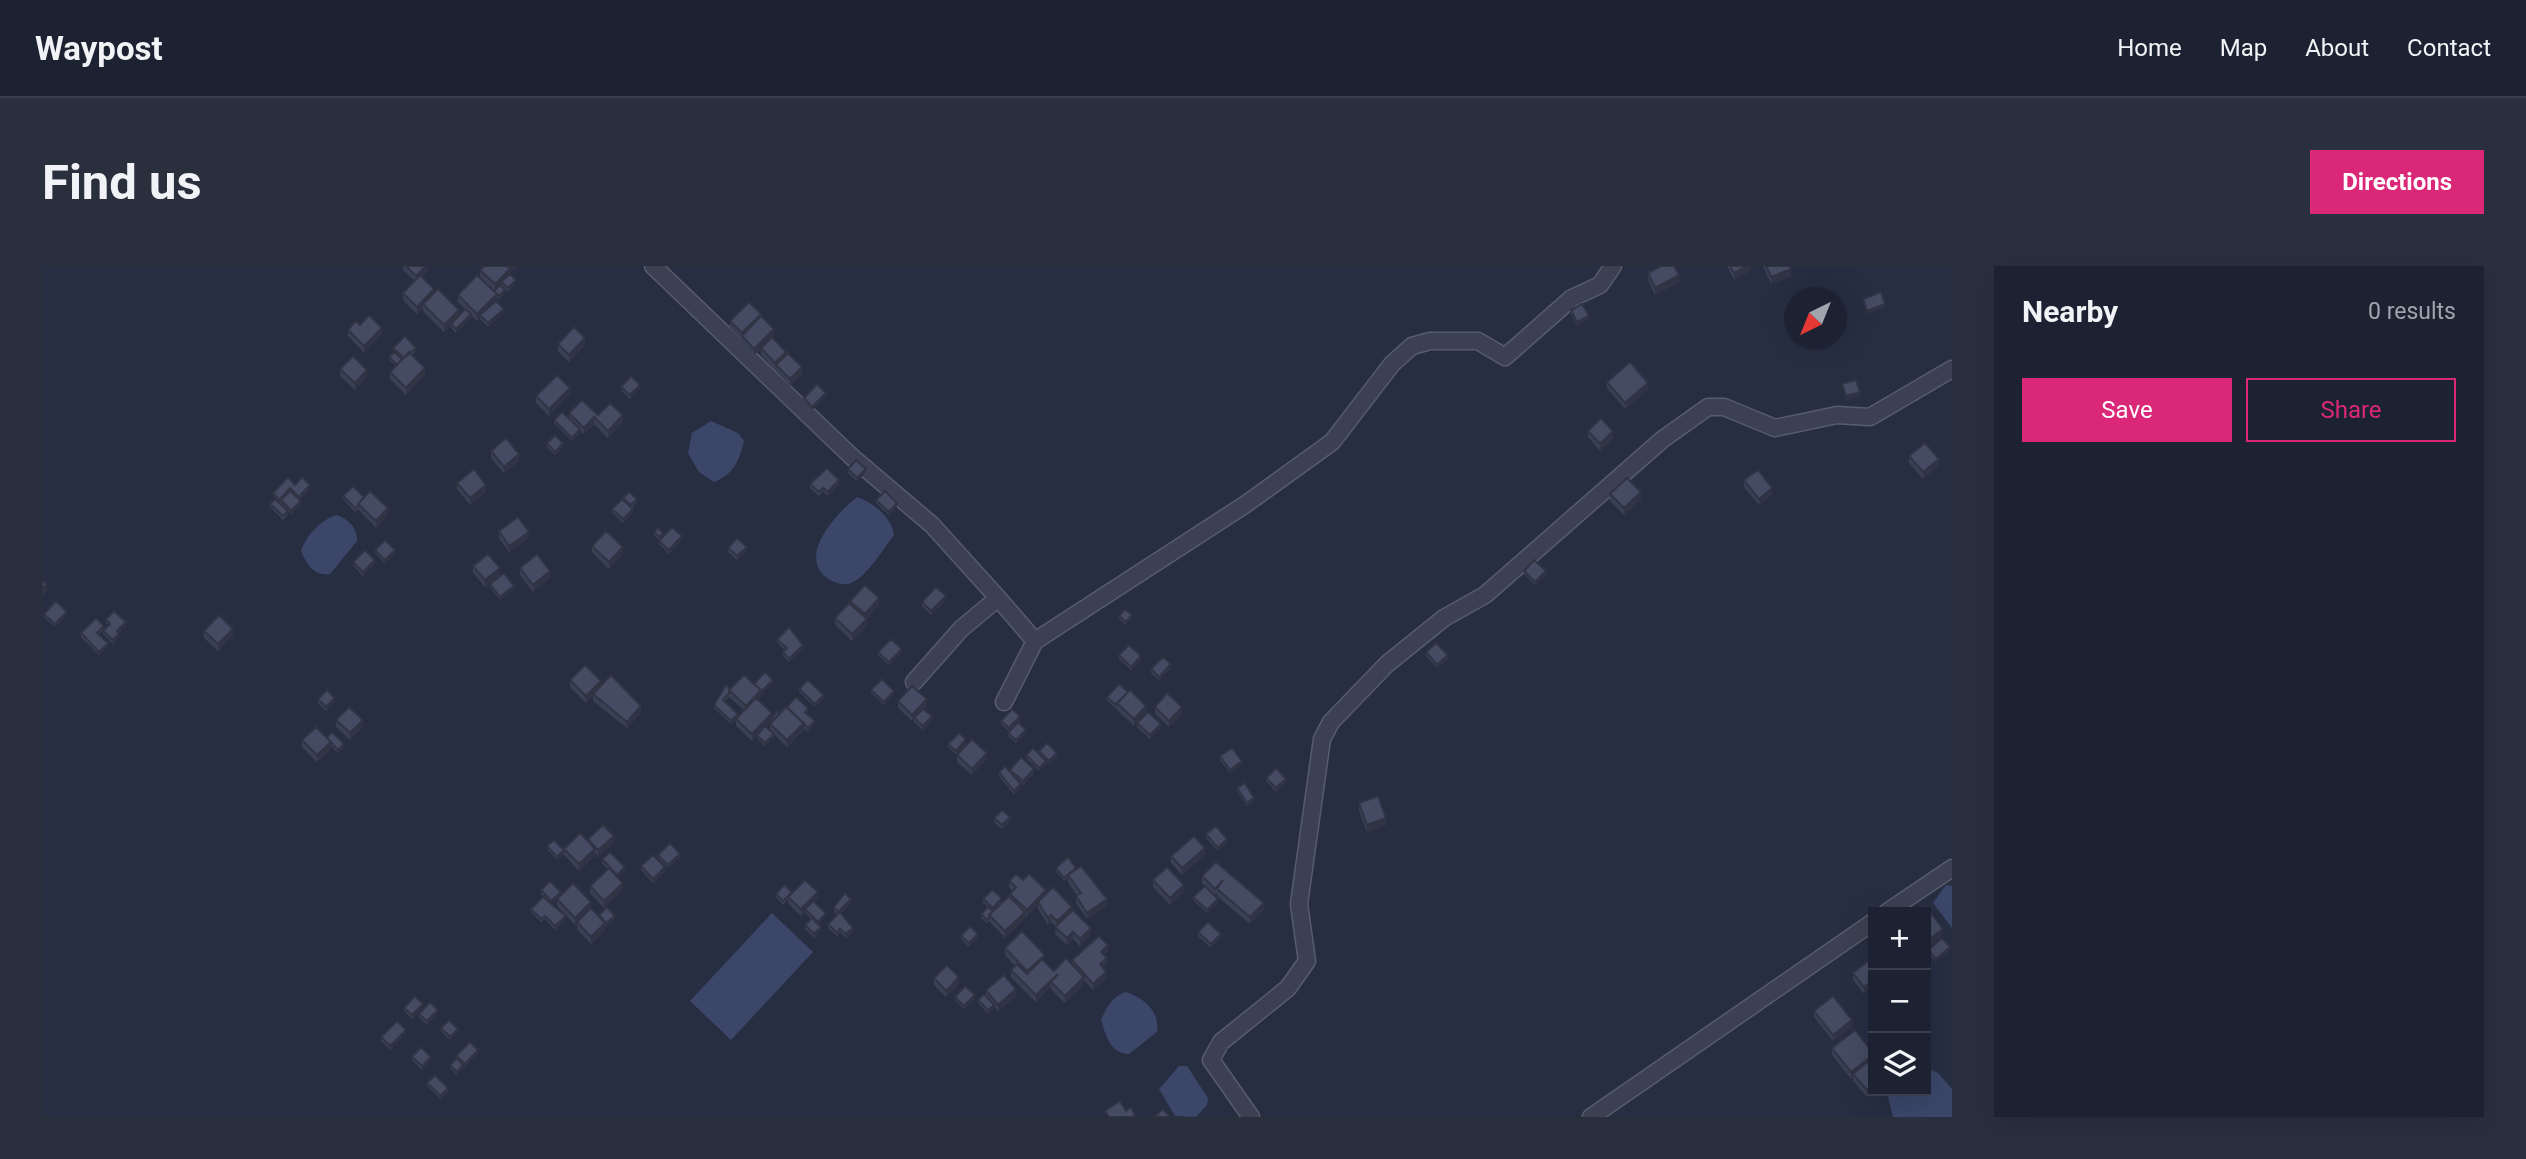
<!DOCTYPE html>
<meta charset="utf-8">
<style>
:root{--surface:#1d2232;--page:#2a2f3e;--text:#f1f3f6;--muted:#a0a4ac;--line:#3b3f4d;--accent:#db2777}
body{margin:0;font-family:Roboto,sans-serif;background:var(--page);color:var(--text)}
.controls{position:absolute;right:21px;bottom:21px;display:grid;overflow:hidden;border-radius:0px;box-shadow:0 7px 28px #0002}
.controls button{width:63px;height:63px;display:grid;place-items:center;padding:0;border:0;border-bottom:2px solid var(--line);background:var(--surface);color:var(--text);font:35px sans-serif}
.compass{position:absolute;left:1742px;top:21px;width:63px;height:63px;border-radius:50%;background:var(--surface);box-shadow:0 7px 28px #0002;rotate:223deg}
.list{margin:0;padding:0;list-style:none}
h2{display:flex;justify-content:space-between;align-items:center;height:91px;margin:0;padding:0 28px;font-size:30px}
h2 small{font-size:23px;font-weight:400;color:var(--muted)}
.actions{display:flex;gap:14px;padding:21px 28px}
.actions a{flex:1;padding:16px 0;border:2px solid var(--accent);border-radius:0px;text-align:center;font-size:24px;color:var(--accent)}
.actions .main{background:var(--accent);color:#fff}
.icon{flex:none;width:38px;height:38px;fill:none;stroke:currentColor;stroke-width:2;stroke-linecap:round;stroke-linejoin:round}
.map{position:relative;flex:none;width:1910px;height:851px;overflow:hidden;border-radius:0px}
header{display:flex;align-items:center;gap:42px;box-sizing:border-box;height:98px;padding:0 35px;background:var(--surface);border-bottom:2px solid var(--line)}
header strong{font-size:33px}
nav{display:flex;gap:38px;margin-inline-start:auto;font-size:24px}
.intro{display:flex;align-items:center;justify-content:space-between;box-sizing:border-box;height:168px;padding:0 42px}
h1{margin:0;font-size:49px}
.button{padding:18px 32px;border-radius:0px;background:var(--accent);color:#fff;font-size:24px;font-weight:700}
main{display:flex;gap:42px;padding:0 42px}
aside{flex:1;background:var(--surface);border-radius:0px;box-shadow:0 7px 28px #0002}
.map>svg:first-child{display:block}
.water{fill:#3b4669}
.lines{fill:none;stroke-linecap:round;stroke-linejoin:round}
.minor-casing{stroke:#575c6c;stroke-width:19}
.minor{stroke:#3b4152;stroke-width:16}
.wall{fill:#3a4054;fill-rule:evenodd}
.shaded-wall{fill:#303445}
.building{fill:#444b62;stroke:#303445;stroke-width:2}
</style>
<header>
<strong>Waypost</strong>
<nav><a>Home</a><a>Map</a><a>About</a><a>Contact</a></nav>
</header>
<div class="intro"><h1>Find us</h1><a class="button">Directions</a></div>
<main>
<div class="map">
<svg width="1910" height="851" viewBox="0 0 1910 851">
<rect width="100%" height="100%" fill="#272e42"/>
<path class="water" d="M 669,155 L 696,167 L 702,175 C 697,195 692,208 672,216 L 657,206 L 646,187 L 650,167 Z
M 815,231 C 831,236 850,252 852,269 C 841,283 826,310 809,317 C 802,320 794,317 788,314 C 752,292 795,247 815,231 Z
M 295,249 C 306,253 316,262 315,275 L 288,308 C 272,310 265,299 259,285 C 264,270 279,253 295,249 Z
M 1904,619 L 1910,620 L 1910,662 L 1891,637 Z
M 730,647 L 771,686 L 689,774 L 648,735 Z
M 1084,726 C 1103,732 1118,746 1115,766 L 1087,788 C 1068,787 1064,770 1059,754 C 1065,741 1070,730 1084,726 Z
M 1137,800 L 1145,800 L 1166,832 L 1165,839 L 1154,851 L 1133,850 L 1117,823 Z
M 1887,803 L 1896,807 L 1910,823 L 1910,851 L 1851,851 L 1846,831 L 1854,825 L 1884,825 L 1884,804 Z"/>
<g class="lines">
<defs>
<path id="minor" d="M 611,0 L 810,191 L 890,259 L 956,332
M 872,416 L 919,363 L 956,332 L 993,375
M 962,436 L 993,375 L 1204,238 L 1290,176 L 1350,98 L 1370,80 L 1388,75 L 1436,75 L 1463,91 L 1530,32 L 1558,19 L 1571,0
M 1845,646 L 1910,602
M 1209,851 L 1169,794 L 1179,776 L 1246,722 L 1265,695 L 1257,638 L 1280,473 L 1289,456 L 1345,398 L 1402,352 L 1443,329 L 1621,173 L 1666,141 L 1682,141 L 1733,162 L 1795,149 L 1828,151 L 1910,103
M 1549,851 L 1831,656"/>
</defs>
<use href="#minor" class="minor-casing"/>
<use href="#minor" class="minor"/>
</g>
<path class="wall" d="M 361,0 L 386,0 L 386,4 L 380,11 L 392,27 L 417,49 L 423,43 L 416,36 L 416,29 L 452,24 L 438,11 L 438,4 L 442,0 L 475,0 L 468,7 L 474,17 L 466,26 L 459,20 L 459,18 L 459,19 L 463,27 L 457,34 L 455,31 L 454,35 L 462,46 L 446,61 L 438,53 L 438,51 L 435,55 L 429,49 L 429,51 L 414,67 L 409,62 L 409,60 L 402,66 L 381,45 L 381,42 L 375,48 L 361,34 L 361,27 L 373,15 L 361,4 Z
M 1685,0 L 1708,0 L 1708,5 L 1692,14 Z
M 1721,0 L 1748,0 L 1749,10 L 1729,18 Z
M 1606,7 L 1637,16 L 1613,29 L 1606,14 Z
M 1529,44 L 1547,53 L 1535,59 L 1529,48 Z
M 719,50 L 732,69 L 730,71 L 760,108 L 748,120 L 719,89 L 719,83 L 712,89 L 700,77 L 700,74 L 688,62 L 688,55 Z
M 318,59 L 340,68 L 322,87 L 306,70 L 306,64 Z
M 516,78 L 543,79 L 527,96 L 516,85 Z
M 351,82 L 374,85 L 370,89 L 383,109 L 364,129 L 348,113 L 348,106 L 354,100 L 347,94 L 347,91 L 352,86 Z
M 298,103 L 325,111 L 313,124 L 298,110 Z
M 1565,116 L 1606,124 L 1583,143 L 1565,122 Z
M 579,121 L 598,122 L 588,133 L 579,124 Z
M 528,128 L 507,150 L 494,137 L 494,130 Z
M 784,130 L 770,144 L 762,135 L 762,132 Z
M 527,147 L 556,149 L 581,156 L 566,172 L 552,158 L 542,168 L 538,165 L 538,167 L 530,175 L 512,157 L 512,154 L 527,153 Z
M 1546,165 L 1571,172 L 1558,185 L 1546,171 Z
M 505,177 L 521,181 L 513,189 L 505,181 Z
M 449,185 L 477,195 L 462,207 L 449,192 Z
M 1867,190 L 1897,199 L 1881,213 L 1867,197 Z
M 806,203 L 824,206 L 815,215 L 806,207 Z
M 1702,214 L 1730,229 L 1717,239 L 1702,221 Z
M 415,217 L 444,226 L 428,239 L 415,223 Z
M 768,218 L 797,218 L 786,230 L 781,225 L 777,230 L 768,222 Z
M 253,219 L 268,223 L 257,234 L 259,239 L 249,248 L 239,238 L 239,236 L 237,237 L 231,230 L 231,227 Z
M 1568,228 L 1599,233 L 1582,249 L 1568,235 Z
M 301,230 L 322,231 L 346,249 L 334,262 L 316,243 L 313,246 L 301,233 Z
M 581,232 L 595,236 L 590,242 L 591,246 L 581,257 L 570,246 L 570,243 L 581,234 Z
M 834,234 L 855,241 L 847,249 L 834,237 Z
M 228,238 L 246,249 L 241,254 L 228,241 Z
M 457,265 L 487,272 L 467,286 L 457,272 Z
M 612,266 L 621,270 L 640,274 L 627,288 L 617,278 L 617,274 L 612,269 Z
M 550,280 L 581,288 L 567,303 L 550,286 Z
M 686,282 L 705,284 L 695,294 L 686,286 Z
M 333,284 L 353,287 L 343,297 L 333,287 Z
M 311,296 L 333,297 L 321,310 L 311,299 Z
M 431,300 L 458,309 L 443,321 L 431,307 Z
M 478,302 L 508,312 L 491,326 L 478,309 Z
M 1482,305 L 1504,308 L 1493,319 L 1482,308 Z
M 448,318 L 472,323 L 458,334 L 448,321 Z
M 904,334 L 889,349 L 880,340 L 880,336 Z
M 808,335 L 837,339 L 825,353 L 825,360 L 810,375 L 793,359 L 793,352 L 808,338 Z
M 2,348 L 25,349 L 13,361 L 2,351 Z
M 1077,350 L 1090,352 L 1084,359 L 1077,353 Z
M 64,353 L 84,360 L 76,367 L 77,371 L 71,378 L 61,368 L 61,365 L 67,359 L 64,357 Z
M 62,363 L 57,368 L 66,380 L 57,389 L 39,371 L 39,367 Z
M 162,365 L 191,369 L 176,385 L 162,372 Z
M 735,374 L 761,382 L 747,396 L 741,390 L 741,386 L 743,384 L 735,377 Z
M 836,386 L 860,386 L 847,399 L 836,389 Z
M 1384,386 L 1406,393 L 1395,402 L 1384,390 Z
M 1077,389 L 1099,394 L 1089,404 L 1077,393 Z
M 1129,402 L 1117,414 L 1109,407 L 1109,403 Z
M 528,414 L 559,419 L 599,447 L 585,462 L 551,435 L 551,430 L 544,437 L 528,421 Z
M 731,417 L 719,429 L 719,431 L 716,434 L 730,450 L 737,448 L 766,445 L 764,447 L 773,458 L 766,466 L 762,462 L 762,464 L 745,481 L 732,468 L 732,471 L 723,480 L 715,472 L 715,469 L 710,475 L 694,460 L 694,454 L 689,458 L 672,442 L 672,439 L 688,423 L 712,418 ZM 687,431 L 702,444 L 696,451 L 683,435 ZM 730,454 L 731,455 L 728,458 L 728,464 L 724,460 Z
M 757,423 L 782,432 L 773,441 L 757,426 Z
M 829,424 L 852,428 L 842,439 L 829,427 Z
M 1065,431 L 1104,446 L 1092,460 L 1075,444 L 1075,441 L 1074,443 L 1065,434 Z
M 276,433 L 293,435 L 284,445 L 276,437 Z
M 856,435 L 885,440 L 882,443 L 890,454 L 881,464 L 872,456 L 872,453 L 870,455 L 856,442 Z
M 1113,441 L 1140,448 L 1127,461 L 1113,448 Z
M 294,454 L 321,461 L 308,474 L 294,461 Z
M 978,454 L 967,465 L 959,458 L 959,455 Z
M 1095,457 L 1119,461 L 1108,473 L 1095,461 Z
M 966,467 L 984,467 L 974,477 L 966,470 Z
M 285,472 L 302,481 L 296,487 L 289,480 L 289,483 L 275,496 L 260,481 L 260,474 Z
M 924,477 L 914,488 L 906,481 L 906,478 Z
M 997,485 L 1015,491 L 1007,498 L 1004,495 L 1004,498 L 997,505 L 984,492 L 984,489 L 997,488 Z
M 915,489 L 945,493 L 930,509 L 915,496 Z
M 1178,490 L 1200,498 L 1188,507 L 1178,494 Z
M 968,504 L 992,507 L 981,519 L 977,515 L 979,521 L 972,529 L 957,510 L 957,506 L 968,506 Z
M 1224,512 L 1244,516 L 1234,526 L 1224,515 Z
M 1195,522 L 1212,535 L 1205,540 L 1195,525 Z
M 1317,537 L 1344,559 L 1325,566 L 1317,544 Z
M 952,552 L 968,555 L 960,563 L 952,556 Z
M 1164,568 L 1185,577 L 1176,585 L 1164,572 Z
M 546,573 L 572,576 L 556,591 L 553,587 L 553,590 L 537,605 L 522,589 L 522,588 L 515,594 L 505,583 L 505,580 L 522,584 L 522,583 L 546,576 Z
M 616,589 L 638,591 L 626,602 L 616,592 Z
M 1163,589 L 1140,609 L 1129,597 L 1129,590 Z
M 560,593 L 583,605 L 576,611 L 581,624 L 562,642 L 548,627 L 548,620 L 566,603 L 560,597 Z
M 599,600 L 623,605 L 611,617 L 599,604 Z
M 1014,602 L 1034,603 L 1065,640 L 1045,653 L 1034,637 L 1034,630 L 1035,630 L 1026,616 L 1026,612 L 1022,615 L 1014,605 Z
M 1160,610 L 1222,643 L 1208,658 L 1175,630 L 1175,627 L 1173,629 L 1160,617 Z
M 981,614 L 1030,644 L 1049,668 L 1038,680 L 1031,673 L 1025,679 L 1013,668 L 1014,660 L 1009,656 L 1006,659 L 996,643 L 996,639 L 985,651 L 983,649 L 983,652 L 963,672 L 947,655 L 945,657 L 939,652 L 939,648 L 951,645 L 941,637 L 941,633 L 960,636 L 968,631 L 968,628 L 971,625 L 967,622 L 967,615 Z
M 1111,614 L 1142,626 L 1128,639 L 1111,621 Z
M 508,615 L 510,638 L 524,653 L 513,664 L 503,653 L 499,656 L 489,646 L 489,643 L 502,632 L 499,628 L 499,624 Z
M 750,626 L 776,633 L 772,636 L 784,650 L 776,658 L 779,664 L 772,672 L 763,663 L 763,659 L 769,653 L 763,646 L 759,650 L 746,637 L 746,633 L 741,639 L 734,631 L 734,628 Z
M 1151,631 L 1176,636 L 1165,647 L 1151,634 Z
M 515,633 L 549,643 L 557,651 L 557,649 L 573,653 L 564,661 L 563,659 L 563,664 L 549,678 L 535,663 L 535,657 L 533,659 L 515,640 Z
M 809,637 L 799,647 L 811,665 L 804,672 L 798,666 L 795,670 L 786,662 L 786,658 L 795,649 L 792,645 L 792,641 Z
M 1156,666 L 1179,671 L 1169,682 L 1156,670 Z
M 919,670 L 936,671 L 927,681 L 919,673 Z
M 963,682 L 1003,695 L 1012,705 L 1030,698 L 1030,694 L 1066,686 L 1062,689 L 1065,699 L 1061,702 L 1064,713 L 1051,724 L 1042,714 L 1042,718 L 1023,737 L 1009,723 L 1009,721 L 994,736 L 969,711 L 969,704 L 973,700 L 963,689 Z
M 1886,684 L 1908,684 L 1894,696 L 1886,687 Z
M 1831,691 L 1822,728 L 1811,714 L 1811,707 Z
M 892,712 L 917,718 L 904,731 L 892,719 Z
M 944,724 L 974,730 L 956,745 L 952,740 L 952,742 L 946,748 L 936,737 L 936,734 L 944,730 Z
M 913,731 L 933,733 L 922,743 L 913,734 Z
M 381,741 L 370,753 L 362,745 L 362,742 Z
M 1772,745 L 1810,761 L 1791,775 L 1772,751 Z
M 396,747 L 385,759 L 377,751 L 377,748 Z
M 399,762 L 416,766 L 408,774 L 399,765 Z
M 364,767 L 348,784 L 339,775 L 339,771 Z
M 1790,782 L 1827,799 L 1832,825 L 1825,831 L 1811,815 L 1811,812 L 1809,813 L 1790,789 Z
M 436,787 L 423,801 L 421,800 L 421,802 L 415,809 L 408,802 L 408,799 L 414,792 L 414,790 Z
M 370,791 L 389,794 L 380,804 L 370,794 Z
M 385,817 L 406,826 L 399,833 L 385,820 Z"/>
<path class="shaded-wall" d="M 384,0 L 386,0 L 386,4 L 374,17 L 374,10 Z
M 468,0 L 475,0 L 468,7 L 468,9 L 459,16 L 459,18 L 453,25 L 453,18 L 468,3 Z
M 1705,0 L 1708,0 L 1708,5 L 1692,14 L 1692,7 Z
M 1749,3 L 1749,10 L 1729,18 L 1729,11 Z
M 1637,9 L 1637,16 L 1613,29 L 1613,22 Z
M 474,14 L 474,17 L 466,26 L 466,22 Z
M 392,23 L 392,30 L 381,38 L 381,42 L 375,48 L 375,41 Z
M 463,24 L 463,27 L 457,34 L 457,30 Z
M 455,28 L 455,35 L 438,49 L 438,51 L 435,55 L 435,48 Z
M 1843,38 L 1843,41 L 1825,48 L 1825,45 Z
M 462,43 L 462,46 L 446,61 L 446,57 Z
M 417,44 L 417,51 L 402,66 L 402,59 Z
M 429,48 L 429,51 L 414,67 L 414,63 Z
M 1547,50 L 1547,53 L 1535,59 L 1535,56 Z
M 340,62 L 340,68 L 322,87 L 322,80 Z
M 732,63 L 732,69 L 712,89 L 712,83 Z
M 543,72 L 543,79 L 527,96 L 527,89 Z
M 760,101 L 760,108 L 748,120 L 748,113 Z
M 383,102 L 383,109 L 364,129 L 364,122 Z
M 325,104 L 325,111 L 313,124 L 313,117 Z
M 1606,117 L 1606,124 L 1583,143 L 1583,137 Z
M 598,119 L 598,122 L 588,133 L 588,129 Z
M 528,122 L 528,128 L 507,150 L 507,143 Z
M 1818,126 L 1818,130 L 1804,134 L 1804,130 Z
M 784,127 L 784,130 L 770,144 L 770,141 Z
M 581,149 L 581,156 L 566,172 L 566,165 Z
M 552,151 L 552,158 L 542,168 L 542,162 Z
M 538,163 L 538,167 L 530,175 L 530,172 Z
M 1571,165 L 1571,172 L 1558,185 L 1558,178 Z
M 521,177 L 521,181 L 513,189 L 513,186 Z
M 477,188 L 477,195 L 462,207 L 462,201 Z
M 1897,193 L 1897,199 L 1881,213 L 1881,206 Z
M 824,203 L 824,206 L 815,215 L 815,212 Z
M 797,214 L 797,218 L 786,230 L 786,226 Z
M 268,219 L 268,223 L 257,234 L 257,231 Z
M 444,219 L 444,226 L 428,239 L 428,232 Z
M 1730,222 L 1730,229 L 1717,239 L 1717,233 Z
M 1599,226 L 1599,233 L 1582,249 L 1582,242 Z
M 259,235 L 259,239 L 249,248 L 249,245 Z
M 855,237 L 855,241 L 847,249 L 847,246 Z
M 346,242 L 346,249 L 334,262 L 334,255 Z
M 591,243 L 591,246 L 581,257 L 581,253 Z
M 487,266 L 487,272 L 467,286 L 467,280 Z
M 640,270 L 640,274 L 627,288 L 627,284 Z
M 581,281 L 581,288 L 567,303 L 567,296 Z
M 705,281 L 705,284 L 695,294 L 695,290 Z
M 353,284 L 353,287 L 343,297 L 343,294 Z
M 333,294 L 333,297 L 321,310 L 321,306 Z
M 458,302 L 458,309 L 443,321 L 443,314 Z
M 508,305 L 508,312 L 491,326 L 491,319 Z
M 1504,305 L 1504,308 L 1493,319 L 1493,316 Z
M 5,318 L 5,325 L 0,330 L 0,323 Z
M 472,320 L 472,323 L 458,334 L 458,331 Z
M 904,330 L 904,334 L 889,349 L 889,345 Z
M 837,332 L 837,339 L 823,355 L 823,348 Z
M 25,346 L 25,349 L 13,361 L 13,358 Z
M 1090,349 L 1090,352 L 1084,359 L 1084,356 Z
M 825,353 L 825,360 L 810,375 L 810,368 Z
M 84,356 L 84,360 L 75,369 L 75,365 Z
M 191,363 L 191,369 L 176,385 L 176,378 Z
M 77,368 L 77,371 L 71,378 L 71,374 Z
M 66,377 L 66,380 L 57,389 L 57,386 Z
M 761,379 L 761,382 L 747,396 L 747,393 Z
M 860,383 L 860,386 L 847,399 L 847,396 Z
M 1406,389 L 1406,393 L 1395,402 L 1395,399 Z
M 1099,390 L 1099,394 L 1089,404 L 1089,401 Z
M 1129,398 L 1129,402 L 1117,414 L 1117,411 Z
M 731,414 L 731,417 L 719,430 L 719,426 Z
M 559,415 L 559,421 L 551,428 L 551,430 L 544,437 L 544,430 Z
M 719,424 L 719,431 L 704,446 L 704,440 Z
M 852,425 L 852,428 L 842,439 L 842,436 Z
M 782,429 L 782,432 L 773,441 L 773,438 Z
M 293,432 L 293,435 L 284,445 L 284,441 Z
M 885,433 L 885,440 L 870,455 L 870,449 Z
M 599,440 L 599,447 L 585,462 L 585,456 Z
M 1104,440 L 1104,446 L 1092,460 L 1092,453 Z
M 1140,441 L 1140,448 L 1127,461 L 1127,455 Z
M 730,447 L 730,454 L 710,475 L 710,468 Z
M 696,448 L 696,451 L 689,458 L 689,455 Z
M 890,450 L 890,454 L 881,464 L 881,460 Z
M 978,450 L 978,454 L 967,465 L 967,462 Z
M 321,454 L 321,461 L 308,474 L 308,467 Z
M 773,455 L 773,458 L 766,466 L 766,462 Z
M 762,457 L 762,464 L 745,481 L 745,474 Z
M 1119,458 L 1119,461 L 1108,473 L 1108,469 Z
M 984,464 L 984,467 L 974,477 L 974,474 Z
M 732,468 L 732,471 L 723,480 L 723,477 Z
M 924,473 L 924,477 L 914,488 L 914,485 Z
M 289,476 L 289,483 L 275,496 L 275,489 Z
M 302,478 L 302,481 L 296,487 L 296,484 Z
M 945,487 L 945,493 L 930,509 L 930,503 Z
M 1015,487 L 1015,491 L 1007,498 L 1007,495 Z
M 1004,495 L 1004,498 L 997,505 L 997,502 Z
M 1200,495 L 1200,498 L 1188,507 L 1188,504 Z
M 992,503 L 992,507 L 981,519 L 981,515 Z
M 1244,513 L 1244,516 L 1234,526 L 1234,522 Z
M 979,518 L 979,521 L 972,529 L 972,525 Z
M 1212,532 L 1212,535 L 1205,540 L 1205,537 Z
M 968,551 L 968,555 L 960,563 L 960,559 Z
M 1344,552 L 1344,559 L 1325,566 L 1325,559 Z
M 572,570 L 572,576 L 556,591 L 556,584 Z
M 1185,573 L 1185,577 L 1176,585 L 1176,582 Z
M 1163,582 L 1163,589 L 1140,609 L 1140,602 Z
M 553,583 L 553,590 L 537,605 L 537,598 Z
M 522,584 L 522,588 L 515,594 L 515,591 Z
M 638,588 L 638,591 L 626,602 L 626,599 Z
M 583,601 L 583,605 L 575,612 L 575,609 Z
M 623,601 L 623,605 L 611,617 L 611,613 Z
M 581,617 L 581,624 L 562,642 L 562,635 Z
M 1142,619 L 1142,626 L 1128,639 L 1128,632 Z
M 1004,624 L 1004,631 L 996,636 L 996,639 L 985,651 L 985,644 Z
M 519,626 L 519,629 L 509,639 L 509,635 Z
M 776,626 L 776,633 L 764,644 L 763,643 L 763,646 L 759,650 L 759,643 Z
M 809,633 L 809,637 L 796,650 L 796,646 Z
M 1065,633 L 1065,640 L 1045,653 L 1045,647 Z
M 1176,633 L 1176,636 L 1165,647 L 1165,644 Z
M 549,636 L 549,643 L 533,659 L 533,652 Z
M 1222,637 L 1222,643 L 1208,658 L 1208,651 Z
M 1030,641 L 1030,647 L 1015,662 L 1015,655 Z
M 983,646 L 983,652 L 963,672 L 963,665 Z
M 784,647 L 784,650 L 776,659 L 776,656 Z
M 1009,649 L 1009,656 L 1006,659 L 1006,652 Z
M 524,650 L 524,653 L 513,664 L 513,660 Z
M 573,650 L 573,653 L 564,661 L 564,657 Z
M 563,657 L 563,664 L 549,678 L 549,671 Z
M 779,661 L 779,664 L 772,672 L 772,668 Z
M 811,662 L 811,665 L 804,672 L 804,668 Z
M 1049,662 L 1049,668 L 1038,680 L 1038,673 Z
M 1901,663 L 1901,670 L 1884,683 L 1884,676 Z
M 1031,666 L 1031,673 L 1025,679 L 1025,672 Z
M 936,668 L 936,671 L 927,681 L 927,677 Z
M 1179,668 L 1179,671 L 1169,682 L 1169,678 Z
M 1066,679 L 1066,686 L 1059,693 L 1059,686 Z
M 1908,681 L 1908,684 L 1894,696 L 1894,693 Z
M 1065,692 L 1065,699 L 1058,705 L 1058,698 Z
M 1064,706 L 1064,713 L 1051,724 L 1051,718 Z
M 1016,708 L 1009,716 L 1009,721 L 994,736 L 994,729 Z
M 917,711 L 917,718 L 904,731 L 904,725 Z
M 1042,711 L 1042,718 L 1023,737 L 1023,730 Z
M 1831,714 L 1831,720 L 1822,728 L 1822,721 Z
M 974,723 L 974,730 L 956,745 L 956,739 Z
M 933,729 L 933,733 L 922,743 L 922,740 Z
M 381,738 L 381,741 L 370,753 L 370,749 Z
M 952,739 L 952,742 L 946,748 L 946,744 Z
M 396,744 L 396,747 L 385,759 L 385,755 Z
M 1810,754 L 1810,761 L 1791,775 L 1791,769 Z
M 416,763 L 416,766 L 408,774 L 408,771 Z
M 364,764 L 364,767 L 348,784 L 348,780 Z
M 436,784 L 436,787 L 423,801 L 423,798 Z
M 1831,789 L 1831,796 L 1813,810 L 1811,808 L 1811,812 L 1809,813 L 1809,806 Z
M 389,791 L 389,794 L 380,804 L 380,800 Z
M 421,799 L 421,802 L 415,809 L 415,806 Z
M 1831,818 L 1832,825 L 1825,831 L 1825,824 Z
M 406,822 L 406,826 L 399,833 L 399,830 Z"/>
<path class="building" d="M 364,0 L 384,0 L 374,10 Z
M 442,0 L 465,0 L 468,3 L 453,18 L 438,4 Z
M 1619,0 L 1632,0 L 1637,9 L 1613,22 L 1606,7 Z
M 1688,0 L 1705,0 L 1692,7 Z
M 1724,0 L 1748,0 L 1749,3 L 1729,11 Z
M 468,8 L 474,14 L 466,22 L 459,16 Z
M 378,9 L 392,23 L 375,41 L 361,27 Z
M 435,9 L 455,28 L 435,48 L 416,29 Z
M 458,19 L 463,24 L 457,30 L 452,25 Z
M 396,23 L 417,44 L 402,59 L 381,38 Z
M 1839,26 L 1843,38 L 1825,45 L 1821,33 Z
M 454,35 L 462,43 L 446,57 L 438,49 Z
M 707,36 L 719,48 L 700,67 L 688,55 Z
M 1540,38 L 1547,50 L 1535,56 L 1529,44 Z
M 423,43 L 429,48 L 414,63 L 409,58 Z
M 327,49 L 340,62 L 322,80 L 306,64 L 314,55 L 318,59 Z
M 719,50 L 732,63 L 712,83 L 700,70 Z
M 532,61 L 543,72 L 527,89 L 516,78 Z
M 363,70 L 374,82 L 362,92 L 351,82 Z
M 730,71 L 744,86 L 733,97 L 719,82 Z
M 352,86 L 360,93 L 355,99 L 347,91 Z
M 367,86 L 383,102 L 364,122 L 348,106 Z
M 746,87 L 760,101 L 748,113 L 734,99 Z
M 311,90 L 325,104 L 313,117 L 298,103 Z
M 1588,96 L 1606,117 L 1583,137 L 1565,116 Z
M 515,109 L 528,122 L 507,143 L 494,130 Z
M 589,110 L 598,119 L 588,129 L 579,121 Z
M 1814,114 L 1818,126 L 1804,130 L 1800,118 Z
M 775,118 L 784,127 L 770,141 L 762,132 Z
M 540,134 L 556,149 L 568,137 L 581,149 L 566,165 L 552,151 L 542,162 L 527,147 Z
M 520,146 L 538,163 L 530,172 L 512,154 Z
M 1559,152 L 1571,165 L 1558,178 L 1546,165 Z
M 513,169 L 521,177 L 513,186 L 505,177 Z
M 464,172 L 477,188 L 462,201 L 449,185 Z
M 1883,177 L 1897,193 L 1881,206 L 1867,190 Z
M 814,194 L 824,203 L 815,212 L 806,203 Z
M 785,202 L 797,214 L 786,226 L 781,222 L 777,226 L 768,218 Z
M 432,203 L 444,219 L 428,232 L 415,217 Z
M 1716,204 L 1730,222 L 1717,233 L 1702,214 Z
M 246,211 L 253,219 L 260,211 L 268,219 L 257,231 L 248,222 L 237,234 L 231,227 Z
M 1585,212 L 1599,226 L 1582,242 L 1568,228 Z
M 311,220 L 322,231 L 316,238 L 316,240 L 313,242 L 301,230 Z
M 248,225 L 259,235 L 249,245 L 239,234 Z
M 328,225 L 346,242 L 334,255 L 316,238 Z
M 843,225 L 855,237 L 847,246 L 834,234 Z
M 587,226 L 595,233 L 589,239 L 581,232 Z
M 233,233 L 246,245 L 241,250 L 228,238 Z
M 580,233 L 591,243 L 581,253 L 570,243 Z
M 476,251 L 487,266 L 467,280 L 457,265 Z
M 630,261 L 640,270 L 627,284 L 617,275 Z
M 616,262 L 621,267 L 618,271 L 612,266 Z
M 564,265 L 581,281 L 567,296 L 550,280 Z
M 695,272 L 705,281 L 695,290 L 686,282 Z
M 343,274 L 353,284 L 343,294 L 333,284 Z
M 323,284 L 333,294 L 321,306 L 311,296 Z
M 446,288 L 458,302 L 443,314 L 431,300 Z
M 495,288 L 508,305 L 491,319 L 478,302 Z
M 1492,294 L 1504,305 L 1493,316 L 1482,305 Z
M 462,307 L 472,320 L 458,331 L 448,318 Z
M 0,314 L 5,318 L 0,323 Z
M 823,319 L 837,332 L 823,348 L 808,335 Z
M 894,321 L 904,330 L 889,345 L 880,336 Z
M 14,335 L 25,346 L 13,358 L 2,348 Z
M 807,337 L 825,353 L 810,368 L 793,352 Z
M 1083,343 L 1090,349 L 1084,356 L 1077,350 Z
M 72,345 L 84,356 L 75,365 L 77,368 L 71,374 L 61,365 L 68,358 L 64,353 Z
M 177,349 L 191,363 L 176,378 L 162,365 Z
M 54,352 L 62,360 L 55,367 L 66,377 L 57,386 L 39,367 Z
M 747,361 L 761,379 L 747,393 L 741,386 L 745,382 L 735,374 Z
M 849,373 L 860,383 L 847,396 L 836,386 Z
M 1394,377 L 1406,389 L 1395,399 L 1384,386 Z
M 1087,379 L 1099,390 L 1089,401 L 1077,389 Z
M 1121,391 L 1129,398 L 1117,411 L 1109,403 Z
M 543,399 L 559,415 L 544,430 L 528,414 Z
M 723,406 L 731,414 L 719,426 L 718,425 L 719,424 L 712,418 Z
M 569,409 L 599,440 L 585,456 L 551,428 Z
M 702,409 L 719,424 L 704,440 L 687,424 Z
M 840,413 L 852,425 L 842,436 L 829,424 Z
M 766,414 L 782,429 L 773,438 L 757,423 Z
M 1077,418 L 1086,426 L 1074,439 L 1065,431 Z
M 684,419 L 688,423 L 687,427 L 681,434 L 696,448 L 689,455 L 672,439 Z
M 870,420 L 885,433 L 870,449 L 856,435 Z
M 285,424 L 293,432 L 284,441 L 276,433 Z
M 1088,424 L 1104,440 L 1092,453 L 1075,437 Z
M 1125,427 L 1140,441 L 1127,455 L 1113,441 Z
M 754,431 L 766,442 L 763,446 L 773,455 L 766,462 L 745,441 Z
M 714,432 L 730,447 L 710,468 L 694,453 Z
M 307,441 L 321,454 L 308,467 L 294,454 Z
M 744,441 L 762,457 L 745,474 L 728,458 Z
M 881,443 L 890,450 L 881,460 L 872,452 Z
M 970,443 L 978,450 L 967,462 L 959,455 Z
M 735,445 L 737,448 L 732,453 L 730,451 Z
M 1106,446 L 1119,458 L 1108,469 L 1095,457 Z
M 976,456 L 984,464 L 974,474 L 966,467 Z
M 723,460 L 732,468 L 723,477 L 715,469 Z
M 274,461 L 289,476 L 275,489 L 260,474 Z
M 290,466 L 302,478 L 296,484 L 285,472 Z
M 917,467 L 924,473 L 914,485 L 906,478 Z
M 930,473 L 945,487 L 930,503 L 915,489 Z
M 1005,477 L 1015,487 L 1007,495 L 997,485 Z
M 991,482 L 1004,495 L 997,502 L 984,489 Z
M 1190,482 L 1200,495 L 1188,504 L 1178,490 Z
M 979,491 L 992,503 L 981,515 L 968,504 Z
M 963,500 L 979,518 L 972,525 L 957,506 Z
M 1234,502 L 1244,513 L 1234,522 L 1224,512 Z
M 1203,517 L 1212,532 L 1205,537 L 1195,522 Z
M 1336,530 L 1344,552 L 1325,559 L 1317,537 Z
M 960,544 L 968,551 L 960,559 L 952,552 Z
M 561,559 L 572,570 L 556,584 L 546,573 Z
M 1174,560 L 1185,573 L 1176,582 L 1164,568 Z
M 538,567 L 553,583 L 537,598 L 522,583 Z
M 1152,570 L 1163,582 L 1140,602 L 1129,590 Z
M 512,574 L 522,584 L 515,591 L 505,580 Z
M 628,577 L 638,588 L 626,599 L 616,589 Z
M 568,586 L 583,601 L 575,609 L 560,593 Z
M 611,589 L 623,601 L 611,613 L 599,600 Z
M 1026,591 L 1034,602 L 1022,612 L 1014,602 Z
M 1174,596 L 1222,637 L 1208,651 L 1175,623 L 1181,614 L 1173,623 L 1160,610 Z
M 1039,600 L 1065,633 L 1045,647 L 1034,630 L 1039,627 L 1026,609 Z
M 1125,601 L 1142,619 L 1128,632 L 1111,614 Z
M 567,602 L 581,617 L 562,635 L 548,620 Z
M 974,608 L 981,614 L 987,608 L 1004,624 L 985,644 L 968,628 L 974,621 L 967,615 Z
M 763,614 L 776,626 L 759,643 L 746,631 Z
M 508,615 L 519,626 L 509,635 L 499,624 Z
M 531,617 L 549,636 L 533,652 L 515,633 Z
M 742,619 L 750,626 L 741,635 L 734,628 Z
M 1163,620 L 1176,633 L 1165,644 L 1151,631 Z
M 1011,621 L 1030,641 L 1015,655 L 1009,649 L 1006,652 L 996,636 Z
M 950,624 L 960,632 L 951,642 L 941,633 Z
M 803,627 L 809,633 L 796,646 L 792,641 Z
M 967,630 L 983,646 L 963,665 L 947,649 Z
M 501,631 L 524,650 L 513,660 L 503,650 L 499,653 L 489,643 Z
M 771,635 L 784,647 L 776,656 L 763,643 Z
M 565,641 L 573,650 L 564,657 L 557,649 Z
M 946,641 L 951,645 L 947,649 L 947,652 L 945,654 L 939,648 Z
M 1884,641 L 1901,663 L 1884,676 L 1884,646 L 1878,646 Z
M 549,642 L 563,657 L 549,671 L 535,656 Z
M 1031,644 L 1049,662 L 1038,673 L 1031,666 L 1025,672 L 1013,661 Z
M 798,646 L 811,662 L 804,668 L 798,663 L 795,667 L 786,658 Z
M 770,652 L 779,661 L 772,668 L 763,659 Z
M 1166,656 L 1179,668 L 1169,678 L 1156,666 Z
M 928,660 L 936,668 L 927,677 L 919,670 Z
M 980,665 L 1003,689 L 985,705 L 963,682 Z
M 1057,670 L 1066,679 L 1059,686 L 1065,692 L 1058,698 L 1064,706 L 1051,718 L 1030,694 Z
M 1900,672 L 1908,681 L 1894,693 L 1886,684 Z
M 1831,691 L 1831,714 L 1822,721 L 1811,707 Z
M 1024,692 L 1042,711 L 1023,730 L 1009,716 L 1016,708 L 994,729 L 969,704 L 975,698 L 985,708 L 1000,693 L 1012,705 Z
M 905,699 L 917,711 L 904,725 L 892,712 Z
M 962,709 L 974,723 L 956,739 L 944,724 Z
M 923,720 L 933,729 L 922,740 L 913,731 Z
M 942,728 L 952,739 L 946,744 L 936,734 Z
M 373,730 L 381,738 L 370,749 L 362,742 Z
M 1791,730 L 1810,754 L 1791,769 L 1772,745 Z
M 388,736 L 396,744 L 385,755 L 377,748 Z
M 407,754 L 416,763 L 408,771 L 399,762 Z
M 355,755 L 364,764 L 348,780 L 339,771 Z
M 1813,764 L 1831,787 L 1831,789 L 1809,806 L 1790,782 Z
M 428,776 L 436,784 L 423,798 L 414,790 Z
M 379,781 L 389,791 L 380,800 L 370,791 Z
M 415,792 L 421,799 L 415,806 L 408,799 Z
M 1825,796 L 1831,804 L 1831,818 L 1825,824 L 1811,808 Z
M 393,809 L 406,822 L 399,830 L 385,817 Z
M 1078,835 L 1084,845 L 1089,841 L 1093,849 L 1090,851 L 1067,851 L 1063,845 Z
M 1121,843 L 1128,851 L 1112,851 Z"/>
</svg>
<div class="controls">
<button>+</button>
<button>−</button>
<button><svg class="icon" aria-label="layers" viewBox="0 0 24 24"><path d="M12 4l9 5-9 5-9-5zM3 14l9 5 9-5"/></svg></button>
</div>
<svg class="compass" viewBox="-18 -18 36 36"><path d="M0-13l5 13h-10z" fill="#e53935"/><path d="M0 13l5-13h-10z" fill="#a0a4ac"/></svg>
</div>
<aside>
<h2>Nearby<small>0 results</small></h2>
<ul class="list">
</ul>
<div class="actions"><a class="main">Save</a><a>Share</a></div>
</aside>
</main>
